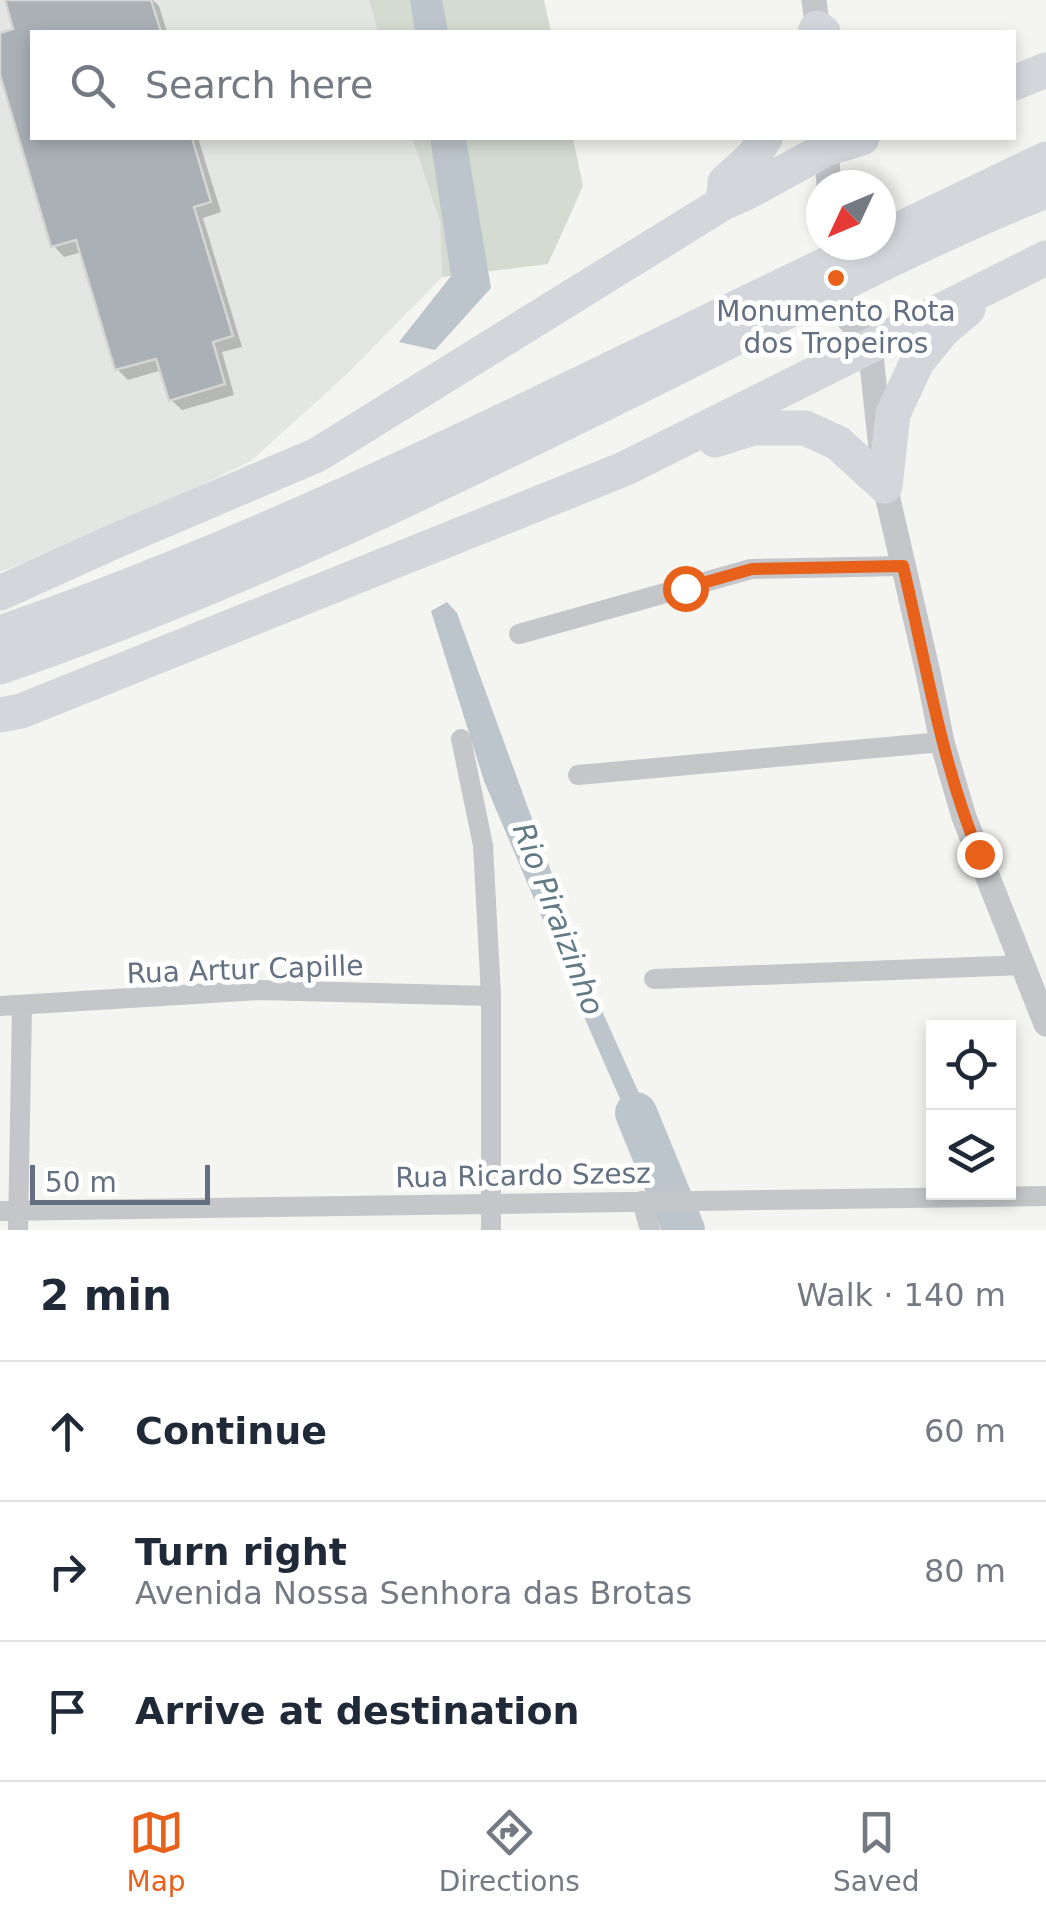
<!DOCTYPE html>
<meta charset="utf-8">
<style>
:root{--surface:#fff;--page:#f2f2f3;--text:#1f2937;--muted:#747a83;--line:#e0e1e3;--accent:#e8611b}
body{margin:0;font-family:"DejaVu Sans",sans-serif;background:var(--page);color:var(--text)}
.controls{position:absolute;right:30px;bottom:30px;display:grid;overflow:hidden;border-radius:0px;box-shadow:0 5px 15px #0003}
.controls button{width:90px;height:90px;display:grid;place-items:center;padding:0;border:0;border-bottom:2px solid var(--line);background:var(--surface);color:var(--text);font:50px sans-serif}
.compass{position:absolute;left:806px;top:170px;width:90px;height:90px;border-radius:50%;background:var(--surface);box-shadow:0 5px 15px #0003;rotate:226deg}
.scale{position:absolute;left:30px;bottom:25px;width:180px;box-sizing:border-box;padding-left:10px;border:5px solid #627082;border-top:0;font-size:28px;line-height:35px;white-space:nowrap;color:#627082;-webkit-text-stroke:8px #fff;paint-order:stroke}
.stop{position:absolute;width:30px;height:30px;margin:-22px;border:8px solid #e8611b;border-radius:50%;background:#fff}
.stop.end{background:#e8611b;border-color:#fff;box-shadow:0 2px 10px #0008}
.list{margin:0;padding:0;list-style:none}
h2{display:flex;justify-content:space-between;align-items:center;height:130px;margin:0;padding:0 40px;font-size:42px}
h2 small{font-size:32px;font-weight:400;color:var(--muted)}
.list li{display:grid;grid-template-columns:65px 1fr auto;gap:30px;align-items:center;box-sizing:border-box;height:140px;padding:0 40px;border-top:2px solid var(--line)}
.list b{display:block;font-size:38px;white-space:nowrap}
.list p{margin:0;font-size:32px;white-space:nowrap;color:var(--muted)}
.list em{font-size:32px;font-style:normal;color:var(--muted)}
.icon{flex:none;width:55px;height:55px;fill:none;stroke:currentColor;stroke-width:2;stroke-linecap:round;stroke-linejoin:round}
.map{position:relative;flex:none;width:1046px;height:1230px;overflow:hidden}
.search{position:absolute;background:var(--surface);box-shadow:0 5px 15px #0003;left:30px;right:30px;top:30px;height:110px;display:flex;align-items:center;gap:25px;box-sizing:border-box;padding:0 35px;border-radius:0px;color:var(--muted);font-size:38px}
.sheet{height:550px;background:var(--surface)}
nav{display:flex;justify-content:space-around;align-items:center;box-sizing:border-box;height:140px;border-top:2px solid var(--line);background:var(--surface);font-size:28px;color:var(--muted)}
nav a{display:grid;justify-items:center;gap:5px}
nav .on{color:var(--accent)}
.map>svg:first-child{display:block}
.built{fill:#e4e6e3}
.green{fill:#d4dbd1}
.water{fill:#bcc5cc}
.shadow{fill:#0003}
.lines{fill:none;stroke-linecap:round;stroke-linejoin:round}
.river{stroke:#bcc5cc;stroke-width:42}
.building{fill:#a9b0b6;stroke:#d5d5d3;stroke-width:2.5}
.minor{stroke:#c4c6ca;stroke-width:20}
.tertiary{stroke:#c4c6ca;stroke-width:25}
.motorway{stroke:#d3d7dc;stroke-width:35}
.route{stroke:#e8611b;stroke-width:12}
.poi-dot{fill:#e8611b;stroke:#fff;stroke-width:4}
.labels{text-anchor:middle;stroke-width:10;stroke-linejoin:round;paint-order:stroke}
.poi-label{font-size:28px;fill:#627082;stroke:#fff}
.street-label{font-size:28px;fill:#627082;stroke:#fff}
.water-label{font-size:30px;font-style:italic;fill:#627986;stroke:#fff}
</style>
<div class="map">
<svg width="1046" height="1230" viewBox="0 0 1046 1230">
<rect width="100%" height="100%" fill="#f4f4f0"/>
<path class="built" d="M 0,0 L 369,0 L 378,32 L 32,32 L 32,138 L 412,138 L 440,222 L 442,277 L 347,374 L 251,461 L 112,528 L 0,572 Z"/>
<path class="green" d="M 369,0 L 544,0 L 551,32 L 378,32 Z
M 412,138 L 573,138 L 583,186 L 548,264 L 442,277 L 440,222 Z"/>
<path class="water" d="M 410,0 L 442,0 L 448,32 L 415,32 Z
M 430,138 L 466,138 L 491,288 L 435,350 L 399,342 L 451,276 Z
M 447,602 L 457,613 L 602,1011 L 670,1162 L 649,1165 L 585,1019 L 484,781 L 431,611 Z"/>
<path class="shadow" d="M 7,0 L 153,0 L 159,6 L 167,32 L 32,32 L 32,138 L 198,138 L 221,212 L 203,218 L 242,347 L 222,352 L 234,395 L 182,410 L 171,400 L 162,370 L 128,380 L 117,369 L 82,252 L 64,257 L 54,246 L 0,66 L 0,36 L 17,31 Z"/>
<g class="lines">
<path class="river" d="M 636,1113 L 684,1230"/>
</g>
<path class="building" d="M 5,0 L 151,0 L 161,32 L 32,32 L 32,138 L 192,138 L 211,202 L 194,207 L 233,336 L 213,342 L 225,384 L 169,401 L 156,359 L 115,370 L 76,240 L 51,247 L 0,75 L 0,33 L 13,29 Z"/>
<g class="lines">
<path class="minor" d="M 519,634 L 751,569 L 903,566
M 461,739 L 483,845 L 491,996 L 491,1230
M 578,775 L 942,742
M 654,979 L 1024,965
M 0,1006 L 260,990 L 491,996
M 642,1201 L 650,1230
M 0,1211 L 1046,1196
M 18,1230 L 22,1007"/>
<path class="tertiary" d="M 814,0 L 818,32
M 825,138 L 829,185
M 837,270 L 843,312 L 870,346 L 885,486 L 929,677 L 942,742 L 964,817 L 1046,1024"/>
<path class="motorway" d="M 815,32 L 817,28 L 823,32
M 1014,83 L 1046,70
M 723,203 L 725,182 L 754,156 L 765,138
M 881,238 L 1046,159
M 715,440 L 753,428 L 805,428 L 838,443 L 885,486
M 885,486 L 893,414 L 917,362 L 943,330 L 968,309
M 0,593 L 122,538 L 317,455 L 723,203 L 746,193 L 826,149 L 862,138
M 0,633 C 300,530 581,381 867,245
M 0,667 C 237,586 461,475 684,364 C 803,304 922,240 1046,191
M 0,715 L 21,711 L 624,469 L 1046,258"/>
</g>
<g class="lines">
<path class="route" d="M 685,588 L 752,569 L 903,566 C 926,663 941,762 979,854"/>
</g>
<circle class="poi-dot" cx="836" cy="278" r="10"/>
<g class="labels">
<g class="poi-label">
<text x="836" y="321">Monumento Rota<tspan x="836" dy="32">dos Tropeiros</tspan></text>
</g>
<g class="street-label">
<text transform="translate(245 969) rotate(-2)" y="10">Rua Artur Capille</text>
<text transform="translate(523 1175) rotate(-1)" y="10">Rua Ricardo Szesz</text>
</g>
<g class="water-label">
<text transform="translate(558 919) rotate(69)" y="10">Rio Piraizinho</text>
</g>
</g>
</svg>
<div class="controls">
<button><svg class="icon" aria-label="locate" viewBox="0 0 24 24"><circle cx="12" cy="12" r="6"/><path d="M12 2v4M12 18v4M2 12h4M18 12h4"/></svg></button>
<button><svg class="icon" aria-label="layers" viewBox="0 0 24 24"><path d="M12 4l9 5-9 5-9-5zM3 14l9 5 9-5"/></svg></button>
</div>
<svg class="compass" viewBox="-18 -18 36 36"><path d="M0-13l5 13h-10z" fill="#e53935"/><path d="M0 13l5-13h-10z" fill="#747a83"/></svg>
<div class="scale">50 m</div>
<div class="stop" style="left:685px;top:588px"></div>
<div class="stop end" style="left:979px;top:854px"></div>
<div class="search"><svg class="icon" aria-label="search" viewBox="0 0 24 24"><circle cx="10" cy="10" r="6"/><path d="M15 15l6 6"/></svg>Search here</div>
</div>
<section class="sheet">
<h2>2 min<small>Walk · 140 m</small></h2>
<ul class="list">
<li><svg class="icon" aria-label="ahead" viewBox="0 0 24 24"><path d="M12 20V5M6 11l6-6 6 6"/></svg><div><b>Continue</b></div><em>60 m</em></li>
<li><svg class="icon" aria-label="right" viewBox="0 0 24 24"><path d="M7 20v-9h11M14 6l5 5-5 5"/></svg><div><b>Turn right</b><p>Avenida Nossa Senhora das Brotas</p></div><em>80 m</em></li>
<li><svg class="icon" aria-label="arrive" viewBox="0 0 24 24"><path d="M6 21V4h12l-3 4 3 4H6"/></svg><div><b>Arrive at destination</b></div></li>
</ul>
</section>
<nav>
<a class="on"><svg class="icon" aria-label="map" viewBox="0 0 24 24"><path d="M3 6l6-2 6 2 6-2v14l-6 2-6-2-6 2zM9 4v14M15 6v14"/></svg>Map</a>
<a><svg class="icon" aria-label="directions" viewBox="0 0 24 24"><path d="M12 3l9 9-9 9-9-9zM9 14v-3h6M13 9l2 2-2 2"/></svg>Directions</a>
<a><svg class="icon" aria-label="saved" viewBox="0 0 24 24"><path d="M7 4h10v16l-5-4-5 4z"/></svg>Saved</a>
</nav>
